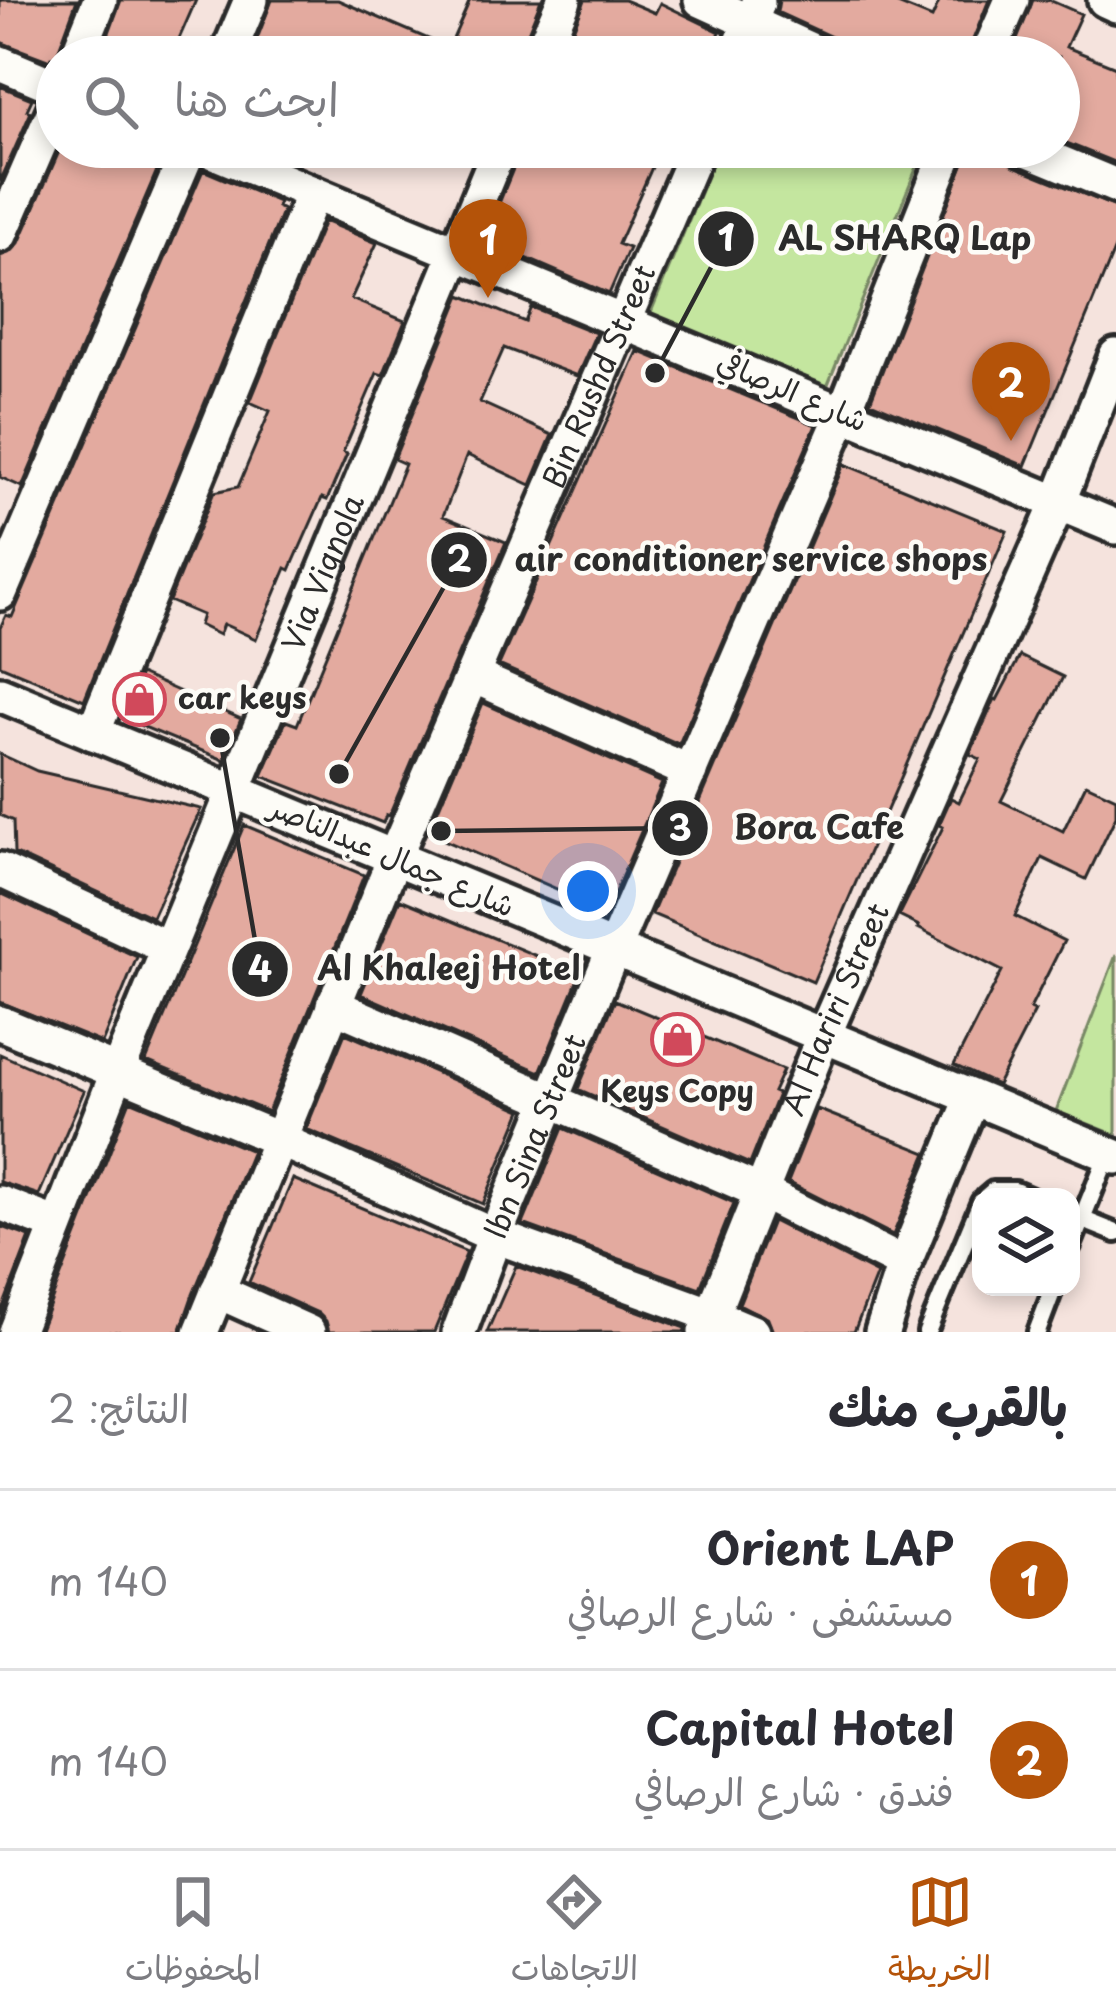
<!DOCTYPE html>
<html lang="ar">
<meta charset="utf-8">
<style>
:root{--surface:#fff;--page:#f7f7f7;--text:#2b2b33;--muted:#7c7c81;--line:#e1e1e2;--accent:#b45309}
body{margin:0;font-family:"Playpen Sans","Playpen Sans Arabic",sans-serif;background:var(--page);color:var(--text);direction:rtl}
.controls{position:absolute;right:36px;bottom:36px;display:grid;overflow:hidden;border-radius:24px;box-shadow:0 6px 18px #0003}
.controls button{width:108px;height:108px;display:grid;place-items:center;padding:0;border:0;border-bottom:3px solid var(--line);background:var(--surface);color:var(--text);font:60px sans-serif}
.you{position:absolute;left:588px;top:891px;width:42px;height:42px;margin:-30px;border:9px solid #fff;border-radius:50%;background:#1a73e8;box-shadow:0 0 0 18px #1a73e833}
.badge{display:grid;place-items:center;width:78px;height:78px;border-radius:50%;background:var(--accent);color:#fff;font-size:39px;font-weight:700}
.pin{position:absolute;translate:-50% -99px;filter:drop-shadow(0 3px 6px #0008)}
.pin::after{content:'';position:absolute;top:63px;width:42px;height:36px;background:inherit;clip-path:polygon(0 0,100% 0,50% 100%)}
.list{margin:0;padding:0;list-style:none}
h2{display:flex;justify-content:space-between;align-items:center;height:156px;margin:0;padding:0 48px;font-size:51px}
h2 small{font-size:39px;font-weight:400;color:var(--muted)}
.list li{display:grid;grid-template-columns:78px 1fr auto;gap:36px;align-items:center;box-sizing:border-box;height:180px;padding:0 48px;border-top:3px solid var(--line)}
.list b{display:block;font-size:45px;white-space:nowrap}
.list p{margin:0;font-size:39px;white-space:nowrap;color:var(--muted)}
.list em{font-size:39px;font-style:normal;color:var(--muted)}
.icon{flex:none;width:66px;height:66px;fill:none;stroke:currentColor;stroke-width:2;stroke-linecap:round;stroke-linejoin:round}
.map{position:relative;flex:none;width:1116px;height:1332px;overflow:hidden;direction:ltr}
.search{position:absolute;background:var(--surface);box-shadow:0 6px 18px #0003;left:36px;right:36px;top:36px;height:132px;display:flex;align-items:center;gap:30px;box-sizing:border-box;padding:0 42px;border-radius:66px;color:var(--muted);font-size:45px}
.sheet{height:516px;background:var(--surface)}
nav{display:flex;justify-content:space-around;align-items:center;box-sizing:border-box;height:168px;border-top:3px solid var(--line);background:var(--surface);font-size:33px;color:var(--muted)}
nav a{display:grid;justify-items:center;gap:6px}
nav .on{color:var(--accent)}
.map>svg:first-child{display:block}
.green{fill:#c4e69f;stroke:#788865;stroke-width:3}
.building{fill:#e3aa9f;stroke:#2b2b2b;stroke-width:3}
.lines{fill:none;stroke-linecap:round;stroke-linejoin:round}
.service-casing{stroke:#2b2b2b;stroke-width:26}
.minor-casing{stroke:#2b2b2b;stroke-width:42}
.service{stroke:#fdfcf7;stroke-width:16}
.minor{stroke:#fdfcf7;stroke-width:33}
.labels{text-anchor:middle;stroke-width:9;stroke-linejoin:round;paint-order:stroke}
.street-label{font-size:30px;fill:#2b2b2b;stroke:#fdfcf7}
.poi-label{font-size:30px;font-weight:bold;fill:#2b2b2b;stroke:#fdfcf7;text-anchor:start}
.leader{fill:none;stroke:#2b2b2b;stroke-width:4.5}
.callout-dot{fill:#2b2b2b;stroke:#fdfcf7;stroke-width:4.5}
.mark-label{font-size:36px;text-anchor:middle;font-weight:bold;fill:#fff}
.callout-label{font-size:33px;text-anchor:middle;font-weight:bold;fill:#2b2b2b;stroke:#fdfcf7;stroke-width:9;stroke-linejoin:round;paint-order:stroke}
</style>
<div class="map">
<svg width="1116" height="1332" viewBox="0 0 1116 1332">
<rect width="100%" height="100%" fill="#f5e3dd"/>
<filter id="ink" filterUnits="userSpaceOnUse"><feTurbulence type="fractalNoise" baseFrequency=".00833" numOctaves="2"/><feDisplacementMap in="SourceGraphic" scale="24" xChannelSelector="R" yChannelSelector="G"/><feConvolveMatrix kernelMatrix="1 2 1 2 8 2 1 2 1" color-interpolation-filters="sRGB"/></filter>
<g filter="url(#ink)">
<path class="green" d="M 719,147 L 925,147 L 824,394 L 647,322 Z
M 1116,955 L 1116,1135 L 1056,1111 Z"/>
<path class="building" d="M 0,0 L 77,0 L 56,57 L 51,57 L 50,61 L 0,42 Z
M 121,0 L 196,0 L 171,57 L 100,57 Z
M 272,0 L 338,0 L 449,48 L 470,0 L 541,0 L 518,57 L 250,57 Z
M 585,0 L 624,0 L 655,13 L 660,3 L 720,32 L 709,57 L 562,57 Z
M 779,0 L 888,0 L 932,18 L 940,0 L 989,0 L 966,57 L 847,57 L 844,46 L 836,39 L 777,12 Z
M 1033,0 L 1049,0 L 1081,14 L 1066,47 L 1116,67 L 1116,163 L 1059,140 L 1059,57 L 1010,57 Z
M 0,86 L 32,99 L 27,110 L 31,112 L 0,182 Z
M 61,147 L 167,147 L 22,487 L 0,477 L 0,256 L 11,252 L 19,243 Z
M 522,147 L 661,147 L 618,244 L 629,248 L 609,294 L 484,240 Z
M 970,147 L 1001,147 L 1005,159 L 1014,166 L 1116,207 L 1116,246 L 1025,466 L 870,402 Z
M 203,170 L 279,202 L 277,207 L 283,210 L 84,700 L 0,665 L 0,628 L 6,615 L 12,617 Z
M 324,221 L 377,243 L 351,299 L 405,321 L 383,375 L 377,373 L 343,452 L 347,454 L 327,500 L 322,498 L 290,570 L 286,568 L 256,639 L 223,624 L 219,635 L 199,625 L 202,615 L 169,601 L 214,492 L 238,487 L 270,411 L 250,402 Z
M 461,295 L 525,322 L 531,307 L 596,333 L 577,376 L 504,348 L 480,402 L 552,435 L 531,485 L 467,455 L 443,516 L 506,542 L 389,816 L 386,815 L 383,823 L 262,776 L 286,721 L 297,725 L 405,464 L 394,459 Z
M 638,351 L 816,425 L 679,744 L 499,665 Z
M 844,464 L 1007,531 L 813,982 L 652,914 Z
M 1020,656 L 1063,677 L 1001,801 L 1063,831 L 1086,784 L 1116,798 L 1116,816 L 1086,879 L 1042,858 L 1015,916 L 1064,941 L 1030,1009 L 1035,1011 L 997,1085 L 954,1065 L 1002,971 L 918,928 L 919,926 L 899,916 L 943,827 L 939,825 L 951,798 L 959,802 L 980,759 L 970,754 L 995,699 L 997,700 Z
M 140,674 L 241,719 L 224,760 L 122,718 Z
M 483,703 L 662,783 L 607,911 L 428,833 Z
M 0,754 L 37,771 L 201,809 L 152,917 L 14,853 L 13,821 L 0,815 Z
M 244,825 L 364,875 L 268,1112 L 146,1061 Z
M 0,893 L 137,957 L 102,1043 L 0,1002 Z
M 400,899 L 580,974 L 540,1072 L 361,994 Z
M 615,1000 L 783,1070 L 773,1092 L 778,1094 L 750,1164 L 578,1089 Z
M 345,1033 L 522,1110 L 483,1204 L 306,1129 Z
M 0,1054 L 84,1091 L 39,1195 L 0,1182 Z
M 130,1100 L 252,1151 L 192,1297 L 180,1332 L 39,1332 Z
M 817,1109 L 927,1153 L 893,1235 L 788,1182 Z
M 563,1128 L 734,1203 L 700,1288 L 523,1224 Z
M 293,1179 L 467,1252 L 434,1332 L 329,1332 L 326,1321 L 318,1313 L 249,1282 Z
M 772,1221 L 877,1274 L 854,1332 L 773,1332 L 768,1319 L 739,1304 Z
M 0,1226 L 30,1237 L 0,1315 Z
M 516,1266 L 685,1328 L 684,1332 L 487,1332 Z"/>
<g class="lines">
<defs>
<path id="service" d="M 986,1197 L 993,1191 L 1015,1191 L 1029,1197
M 1071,1215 L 1116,1233
M 1071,1246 L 1108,1154
M 927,1332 L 981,1202
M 1037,1332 L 1054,1287"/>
<g id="minor">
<path d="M 701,0 L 826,57"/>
<path d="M 1105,0 L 1116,5"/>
<path d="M 77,57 L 100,0"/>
<path d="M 227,57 L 251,0"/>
<path d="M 539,57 L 564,0"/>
<path d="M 736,57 L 758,3"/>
<path d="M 987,57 L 1012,0"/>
<path d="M 0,63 L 57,87"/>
<path d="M 202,147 L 1116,527"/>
<path d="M 1022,147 L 1116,186"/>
<path d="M 0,235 L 57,104"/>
<path d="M 0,593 L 190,147"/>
<path d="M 473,676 L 690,772"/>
<path d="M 0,694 L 1116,1157"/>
<path d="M 93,733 L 313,193"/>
<path d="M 0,870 L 168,948"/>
<path d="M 333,1005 L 761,1192 L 904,1264"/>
<path d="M 0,1023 L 278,1139 L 495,1236 L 712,1315 L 752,1332"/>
<path d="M 0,1203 L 57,1225"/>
<path d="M 217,1291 L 308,1332"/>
<path id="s1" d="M 16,1332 L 117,1073 L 500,147"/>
<path id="s2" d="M 201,1332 L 394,858 L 698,147"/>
<path id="s3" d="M 459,1332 L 495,1236 L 613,950 L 843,414 L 949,147"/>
<path id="s4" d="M 705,1332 L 823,1037 L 1058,503 L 1116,356"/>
<path d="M 882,1332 L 904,1264 L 972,1099"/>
</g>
</defs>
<use href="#service" class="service-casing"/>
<use href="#minor" class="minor-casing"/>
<use href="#service" class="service"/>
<use href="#minor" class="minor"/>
</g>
</g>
<defs>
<symbol id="shop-ring" viewBox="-11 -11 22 22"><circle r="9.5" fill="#fdfcf7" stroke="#d1495b" stroke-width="1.5"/><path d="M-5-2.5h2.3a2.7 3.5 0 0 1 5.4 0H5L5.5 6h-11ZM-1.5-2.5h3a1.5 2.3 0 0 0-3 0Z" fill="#d1495b"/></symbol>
</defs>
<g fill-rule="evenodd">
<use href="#shop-ring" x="110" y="670" width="59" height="59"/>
<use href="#shop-ring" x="648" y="1010" width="59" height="59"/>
</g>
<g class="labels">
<g class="street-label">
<text dy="10" stroke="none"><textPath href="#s2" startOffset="1035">Bin Rushd Street</textPath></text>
<text transform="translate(792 392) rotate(23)" y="10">شارع الرصافي</text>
<text dy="10" stroke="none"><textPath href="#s1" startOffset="819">Via Vignola</textPath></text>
<text transform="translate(392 857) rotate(23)" y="10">شارع جمال عبدالناصر</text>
<text dy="10" stroke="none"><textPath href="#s4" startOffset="348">Al Hariri Street</textPath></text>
<text dy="10" stroke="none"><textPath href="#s3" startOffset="210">Ibn Sina Street</textPath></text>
</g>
<g class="poi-label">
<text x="178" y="709">car keys</text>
<text x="677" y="1102" text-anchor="middle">Keys Copy</text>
</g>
</g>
<path class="leader" d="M655 373L726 239M339 774L459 560M441 831L680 828M220 738L260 969"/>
<g class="callout-dot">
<circle cx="655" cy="373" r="12"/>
<circle cx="339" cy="774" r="12"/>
<circle cx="441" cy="831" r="12"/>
<circle cx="220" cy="738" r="12"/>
<circle cx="726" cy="239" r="30"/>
<circle cx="459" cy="560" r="30"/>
<circle cx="680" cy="828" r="30"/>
<circle cx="260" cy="969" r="30"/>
</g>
<g class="mark-label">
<text x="726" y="251">1</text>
<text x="459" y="572">2</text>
<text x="680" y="841">3</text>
<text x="260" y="982">4</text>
</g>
<g class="callout-label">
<text x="905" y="250">AL SHARQ Lap</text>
<text x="751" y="571">air conditioner service shops</text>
<text x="819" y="839">Bora Cafe</text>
<text x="449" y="980">Al Khaleej Hotel</text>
</g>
</svg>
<div class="controls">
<button><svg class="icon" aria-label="layers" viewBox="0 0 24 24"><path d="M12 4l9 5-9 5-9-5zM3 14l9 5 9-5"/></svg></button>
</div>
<div class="you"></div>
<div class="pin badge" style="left:488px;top:298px">1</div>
<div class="pin badge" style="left:1011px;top:441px">2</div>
<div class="search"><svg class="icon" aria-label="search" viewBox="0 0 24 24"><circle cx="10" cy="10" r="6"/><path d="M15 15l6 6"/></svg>ابحث هنا</div>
</div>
<section class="sheet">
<h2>بالقرب منك<small>النتائج: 2</small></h2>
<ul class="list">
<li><span class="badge">1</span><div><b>Orient LAP</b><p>مستشفى · شارع الرصافي</p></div><em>140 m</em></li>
<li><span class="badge">2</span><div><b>Capital Hotel</b><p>فندق · شارع الرصافي</p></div><em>140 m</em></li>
</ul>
</section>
<nav>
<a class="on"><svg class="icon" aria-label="map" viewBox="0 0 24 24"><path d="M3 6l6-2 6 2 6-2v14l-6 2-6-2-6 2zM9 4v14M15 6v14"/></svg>الخريطة</a>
<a><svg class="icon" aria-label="directions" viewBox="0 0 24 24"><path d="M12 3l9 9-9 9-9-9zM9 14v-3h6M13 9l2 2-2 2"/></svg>الاتجاهات</a>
<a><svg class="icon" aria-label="saved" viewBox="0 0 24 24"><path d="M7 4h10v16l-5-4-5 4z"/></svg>المحفوظات</a>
</nav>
